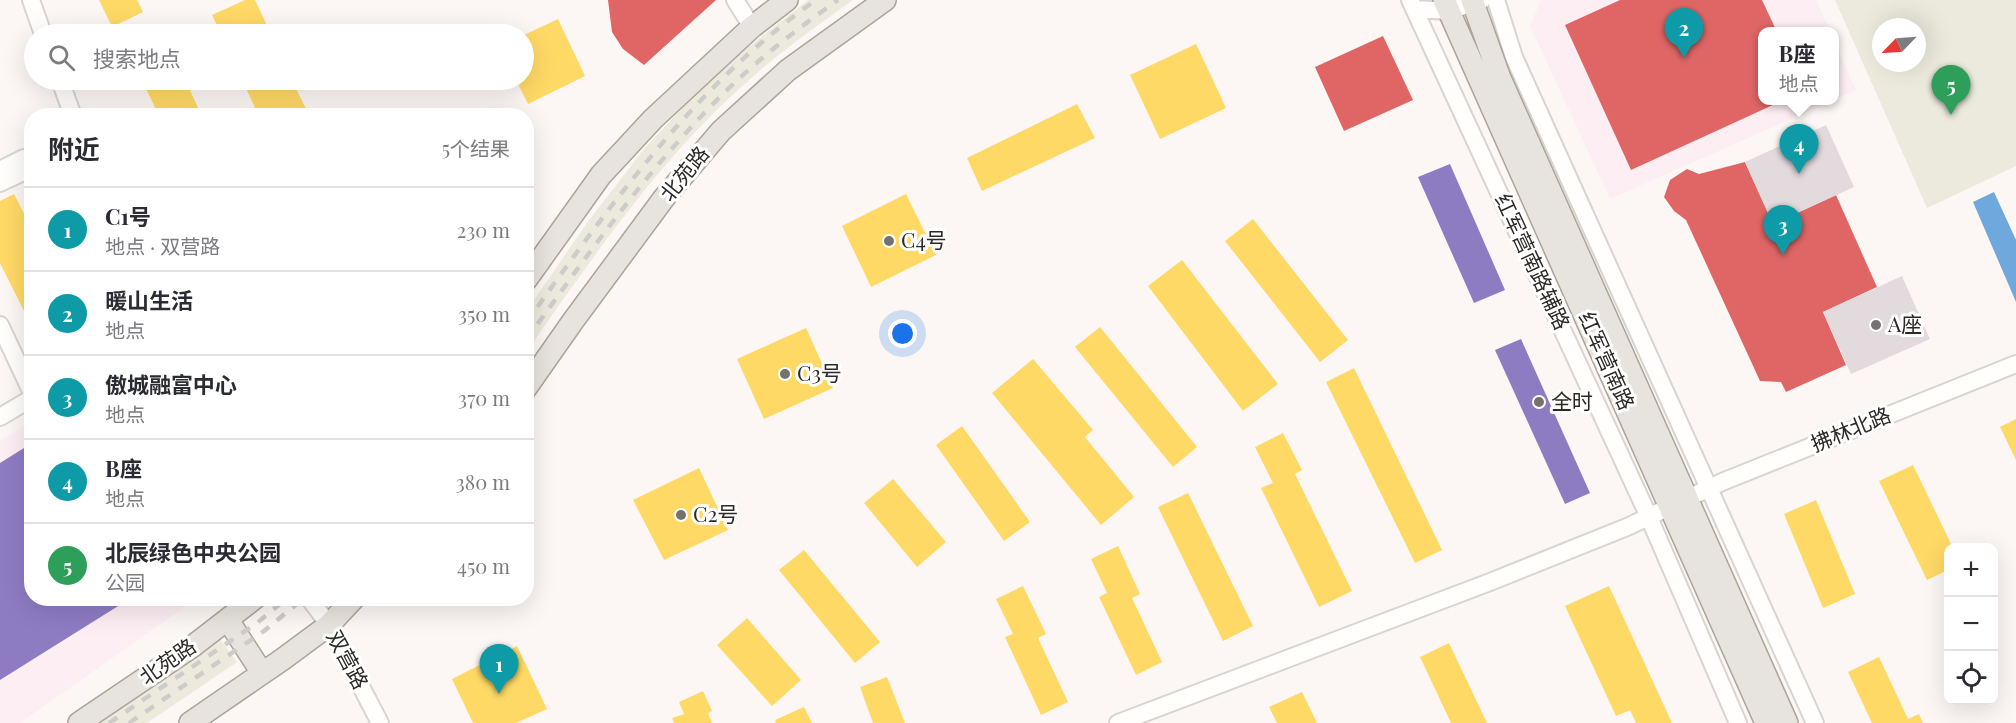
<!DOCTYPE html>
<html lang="zh">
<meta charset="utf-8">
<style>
:root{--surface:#fff;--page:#f7f7f7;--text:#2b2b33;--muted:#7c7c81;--line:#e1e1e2;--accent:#0b8043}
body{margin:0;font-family:"Playfair Display","Noto Sans SC",serif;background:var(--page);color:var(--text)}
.controls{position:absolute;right:18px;bottom:18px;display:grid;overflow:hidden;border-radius:12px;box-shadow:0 6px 24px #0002}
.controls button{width:54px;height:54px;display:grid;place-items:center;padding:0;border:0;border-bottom:2px solid var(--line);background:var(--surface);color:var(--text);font:30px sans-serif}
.compass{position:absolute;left:1872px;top:18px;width:54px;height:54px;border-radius:50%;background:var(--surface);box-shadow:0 6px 24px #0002;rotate:245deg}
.you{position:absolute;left:903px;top:334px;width:21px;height:21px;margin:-15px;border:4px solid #fff;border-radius:50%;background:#1a73e8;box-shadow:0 0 0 9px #1a73e833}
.badge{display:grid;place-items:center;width:39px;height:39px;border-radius:50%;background:var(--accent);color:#fff;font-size:20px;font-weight:700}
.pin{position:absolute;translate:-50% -50px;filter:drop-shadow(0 2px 3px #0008)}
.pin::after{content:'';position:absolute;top:32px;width:21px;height:18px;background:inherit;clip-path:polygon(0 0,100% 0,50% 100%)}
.popup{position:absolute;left:1758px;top:27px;width:81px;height:78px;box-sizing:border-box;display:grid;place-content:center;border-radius:12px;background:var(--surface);filter:drop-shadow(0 2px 4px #0005);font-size:20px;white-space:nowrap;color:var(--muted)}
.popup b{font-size:22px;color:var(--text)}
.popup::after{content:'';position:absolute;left:50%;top:100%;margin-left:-12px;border:12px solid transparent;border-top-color:var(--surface)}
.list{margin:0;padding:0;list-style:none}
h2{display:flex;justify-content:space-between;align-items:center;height:78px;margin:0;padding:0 24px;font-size:26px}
h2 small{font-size:20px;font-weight:400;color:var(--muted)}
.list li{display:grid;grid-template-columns:39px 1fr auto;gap:18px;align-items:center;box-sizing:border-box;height:84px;padding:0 24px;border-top:2px solid var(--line)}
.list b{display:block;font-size:22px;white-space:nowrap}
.list p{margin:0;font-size:20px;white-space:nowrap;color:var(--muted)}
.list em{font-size:20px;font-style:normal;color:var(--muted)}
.icon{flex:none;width:33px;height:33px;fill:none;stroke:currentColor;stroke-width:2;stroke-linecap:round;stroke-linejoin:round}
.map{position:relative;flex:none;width:2016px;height:723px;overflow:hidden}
.search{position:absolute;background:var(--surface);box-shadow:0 6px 24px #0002;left:24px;top:24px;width:510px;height:66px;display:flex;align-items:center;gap:15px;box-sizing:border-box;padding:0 21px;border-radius:33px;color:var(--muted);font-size:22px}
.panel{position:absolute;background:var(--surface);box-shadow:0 6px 24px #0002;left:24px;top:108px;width:510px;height:498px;border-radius:24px}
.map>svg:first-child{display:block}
.commercial{fill:#fdeef3}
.green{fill:#ebeadc;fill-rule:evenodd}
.homes{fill:#ffd966}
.shops{fill:#e06666}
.offices{fill:#8e7cc3}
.schools{fill:#6fa8dc}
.building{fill:#e2dadd}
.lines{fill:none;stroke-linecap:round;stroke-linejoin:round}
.minor-casing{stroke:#d8d4d2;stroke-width:20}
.major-casing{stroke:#aba499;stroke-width:24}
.minor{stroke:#fffefd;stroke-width:16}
.major{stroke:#e7e3de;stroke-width:21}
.rail{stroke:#cecccb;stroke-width:4.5;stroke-dasharray:10 10;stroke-linecap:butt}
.poi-dot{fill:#75716e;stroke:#fff;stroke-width:2}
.labels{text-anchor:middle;stroke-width:6;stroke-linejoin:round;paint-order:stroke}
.street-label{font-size:21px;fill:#2c2926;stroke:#fff}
.poi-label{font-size:21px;fill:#2c2926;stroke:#fff;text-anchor:start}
</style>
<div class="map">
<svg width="2016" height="723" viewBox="0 0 2016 723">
<rect width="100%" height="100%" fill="#fcf7f4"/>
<path class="commercial" d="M 1541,0 L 1816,0 L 1830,31 L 1763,32 L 1763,100 L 1832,101 L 1610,199 L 1530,26 Z
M 1835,43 L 1856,90 L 1835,99 Z
M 31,422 L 32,598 L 196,599 L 20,723 L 0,723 L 0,441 Z"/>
<path class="green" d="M 808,0 L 853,0 C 817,26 781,51 748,81 C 660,158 593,257 527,351 L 527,310 L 589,220 L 644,149 L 684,106 L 732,60 Z
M 1835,0 L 2016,0 L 2016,166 L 1927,208 ZM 1881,27 L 1917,27 L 1917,63 L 1881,63 Z
M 220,639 L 237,662 L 147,723 L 98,723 Z"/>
<path class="homes" d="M 99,0 L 137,0 L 143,12 L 112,27 Z
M 245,0 L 255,0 L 271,34 L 221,34 L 212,15 Z
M 558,19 L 585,76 L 528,104 L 516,80 L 524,80 L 524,35 Z
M 1196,44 L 1226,108 L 1160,139 L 1130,75 Z
M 142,80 L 185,80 L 202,116 L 159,116 Z
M 242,80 L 292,80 L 307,111 L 296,116 L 259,116 Z
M 1077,104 L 1095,138 L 982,191 L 967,158 Z
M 14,194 L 32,229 L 32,327 L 0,263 L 0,201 Z
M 906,194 L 936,255 L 871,287 L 842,226 Z
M 1253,219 L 1348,340 L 1320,362 L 1225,241 Z
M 1182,260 L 1278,384 L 1243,411 L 1148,286 Z
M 1100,327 L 1197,447 L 1173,467 L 1075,347 Z
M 806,328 L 833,388 L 764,419 L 737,359 Z
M 1033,359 L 1093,430 L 1085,437 L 1134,497 L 1101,525 L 992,393 Z
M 1354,368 L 1442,550 L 1415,563 L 1326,382 Z
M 2016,419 L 2016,460 L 2000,427 Z
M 962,426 L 1030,522 L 1004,541 L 936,445 Z
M 1283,433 L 1302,470 L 1295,474 L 1352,591 L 1319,607 L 1261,488 L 1273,483 L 1255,447 Z
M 1913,465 L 1953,548 L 1948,548 L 1948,570 L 1927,580 L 1879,481 Z
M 699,468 L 728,530 L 664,560 L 633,500 Z
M 893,479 L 946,542 L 917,567 L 864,503 Z
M 1188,493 L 1253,626 L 1223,641 L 1158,507 Z
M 1816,500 L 1855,594 L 1823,608 L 1784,514 Z
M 1118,546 L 1140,594 L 1132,598 L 1162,662 L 1136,675 L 1099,597 L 1107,593 L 1091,559 Z
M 804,550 L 880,642 L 855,663 L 779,570 Z
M 1023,586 L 1046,634 L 1038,638 L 1068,702 L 1041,715 L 1005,637 L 1013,634 L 996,599 Z
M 1609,586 L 1672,723 L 1636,723 L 1630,710 L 1616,716 L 1565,606 Z
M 747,618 L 801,680 L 772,706 L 717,645 Z
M 1449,643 L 1487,723 L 1451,723 L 1420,657 Z
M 517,646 L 547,709 L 516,723 L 473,723 L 452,679 Z
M 1879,657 L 1908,719 L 1919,714 L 1923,723 L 1872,723 L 1848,672 Z
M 887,677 L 905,723 L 873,723 L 860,687 Z
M 703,691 L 712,711 L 708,713 L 712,723 L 674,723 L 672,718 L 684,714 L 679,702 Z
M 1302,692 L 1317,723 L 1277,723 L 1269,707 Z
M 804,707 L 812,723 L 776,723 L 775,720 Z"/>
<path class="shops" d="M 608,0 L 716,0 L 644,65 L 623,49 L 612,32 Z
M 1620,0 L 1762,0 L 1777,32 L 1763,32 L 1763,100 L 1784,100 L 1631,170 L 1565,25 Z
M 1383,36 L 1413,100 L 1344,131 L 1315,67 Z
M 1745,162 L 1773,224 L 1836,195 L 1877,287 L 1823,312 L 1846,365 L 1786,392 L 1781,382 L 1760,381 L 1686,220 L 1674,211 L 1664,197 L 1670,180 L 1687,169 L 1699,174 Z"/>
<path class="offices" d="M 1450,164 L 1505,290 L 1474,303 L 1418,177 Z
M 1521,339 L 1590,493 L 1565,504 L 1495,350 Z
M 32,443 L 32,598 L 131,598 L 0,680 L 0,463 Z"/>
<path class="schools" d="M 1994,192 L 2016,240 L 2016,302 L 1973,202 Z"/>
<path class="building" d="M 1826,125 L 1854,187 L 1773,224 L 1745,162 Z
M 1902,276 L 1930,339 L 1851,374 L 1823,312 Z"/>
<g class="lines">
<defs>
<path id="minor" d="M 31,0 L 43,34
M 735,0 L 752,27
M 1410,0 L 1648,515 L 1738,723
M 1496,0 L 1514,57 L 1815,723
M 1414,9 L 1449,11 L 1482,0
M 60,80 L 73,116
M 0,170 L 24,158
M 0,183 L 32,168
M 0,325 L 32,393
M 0,417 L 32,398
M 309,598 L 329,625 L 380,723
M 1118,723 L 1490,582 L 1627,527 L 1722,482 L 2016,364"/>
<path id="major" d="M 1444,0 L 1766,723
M 1472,0 L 1500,78 L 1787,723
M 526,280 L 601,175 L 653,119 L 752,27 L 787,0
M 526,388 L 573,321 L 664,198 L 721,131 L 788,70 L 885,0
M 228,620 L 262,673
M 79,723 L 193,646 L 255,598
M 190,723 L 283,659 L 329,625 L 354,598"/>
</defs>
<use href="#minor" class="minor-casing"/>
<use href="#major" class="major-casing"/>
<use href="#minor" class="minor"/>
<use href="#major" class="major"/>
<path class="rail" d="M 526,323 C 611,204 695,85 816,0
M 526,340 C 589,253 651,164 728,89 C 762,56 800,27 838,0
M 109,723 L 257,623 L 287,598
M 129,723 L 264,631 L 304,598"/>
</g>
<g class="poi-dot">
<circle cx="889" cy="241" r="6"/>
<circle cx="1876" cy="325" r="6"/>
<circle cx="785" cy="374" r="6"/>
<circle cx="1539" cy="402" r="6"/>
<circle cx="681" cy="515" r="6"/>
</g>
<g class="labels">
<g class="street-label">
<text transform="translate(685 174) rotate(-51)" y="7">北苑路</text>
<text transform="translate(1532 262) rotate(65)" y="7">红军营南路辅路</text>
<text transform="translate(1606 361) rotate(66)" y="7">红军营南路</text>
<text transform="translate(1851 430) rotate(-22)" y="7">拂林北路</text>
<text transform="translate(347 660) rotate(62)" y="7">双营路</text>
<text transform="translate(168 662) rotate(-35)" y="7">北苑路</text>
</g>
<g class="poi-label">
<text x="901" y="248">C4号</text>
<text x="1888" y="332">A座</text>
<text x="797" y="381">C3号</text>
<text x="1551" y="409">全时</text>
<text x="693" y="522">C2号</text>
</g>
</g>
</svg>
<div class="controls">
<button>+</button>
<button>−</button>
<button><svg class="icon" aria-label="locate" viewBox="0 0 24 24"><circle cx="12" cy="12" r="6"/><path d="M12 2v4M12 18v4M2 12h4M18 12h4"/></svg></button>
</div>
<svg class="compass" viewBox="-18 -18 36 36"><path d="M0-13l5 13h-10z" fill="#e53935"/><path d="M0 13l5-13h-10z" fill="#7c7c81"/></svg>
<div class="you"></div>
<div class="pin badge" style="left:499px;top:694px;background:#0f9aa8">1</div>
<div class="pin badge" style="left:1684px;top:58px;background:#0f9aa8">2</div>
<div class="pin badge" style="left:1783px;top:255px;background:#0f9aa8">3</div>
<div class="pin badge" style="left:1799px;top:174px;background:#0f9aa8">4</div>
<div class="popup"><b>B座</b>地点</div>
<div class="pin badge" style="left:1951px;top:115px;background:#2e9e5b">5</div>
<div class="search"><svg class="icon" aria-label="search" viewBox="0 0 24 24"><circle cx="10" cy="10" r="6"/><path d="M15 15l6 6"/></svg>搜索地点</div>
<section class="panel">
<h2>附近<small>5个结果</small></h2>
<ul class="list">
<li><span class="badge" style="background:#0f9aa8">1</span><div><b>C1号</b><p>地点 · 双营路</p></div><em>230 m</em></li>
<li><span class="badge" style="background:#0f9aa8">2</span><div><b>暖山生活</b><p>地点</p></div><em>350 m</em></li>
<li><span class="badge" style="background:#0f9aa8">3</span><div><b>傲城融富中心</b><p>地点</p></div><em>370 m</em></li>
<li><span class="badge" style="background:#0f9aa8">4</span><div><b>B座</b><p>地点</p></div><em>380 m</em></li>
<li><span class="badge" style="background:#2e9e5b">5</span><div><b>北辰绿色中央公园</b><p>公园</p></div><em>450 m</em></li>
</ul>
</section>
</div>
